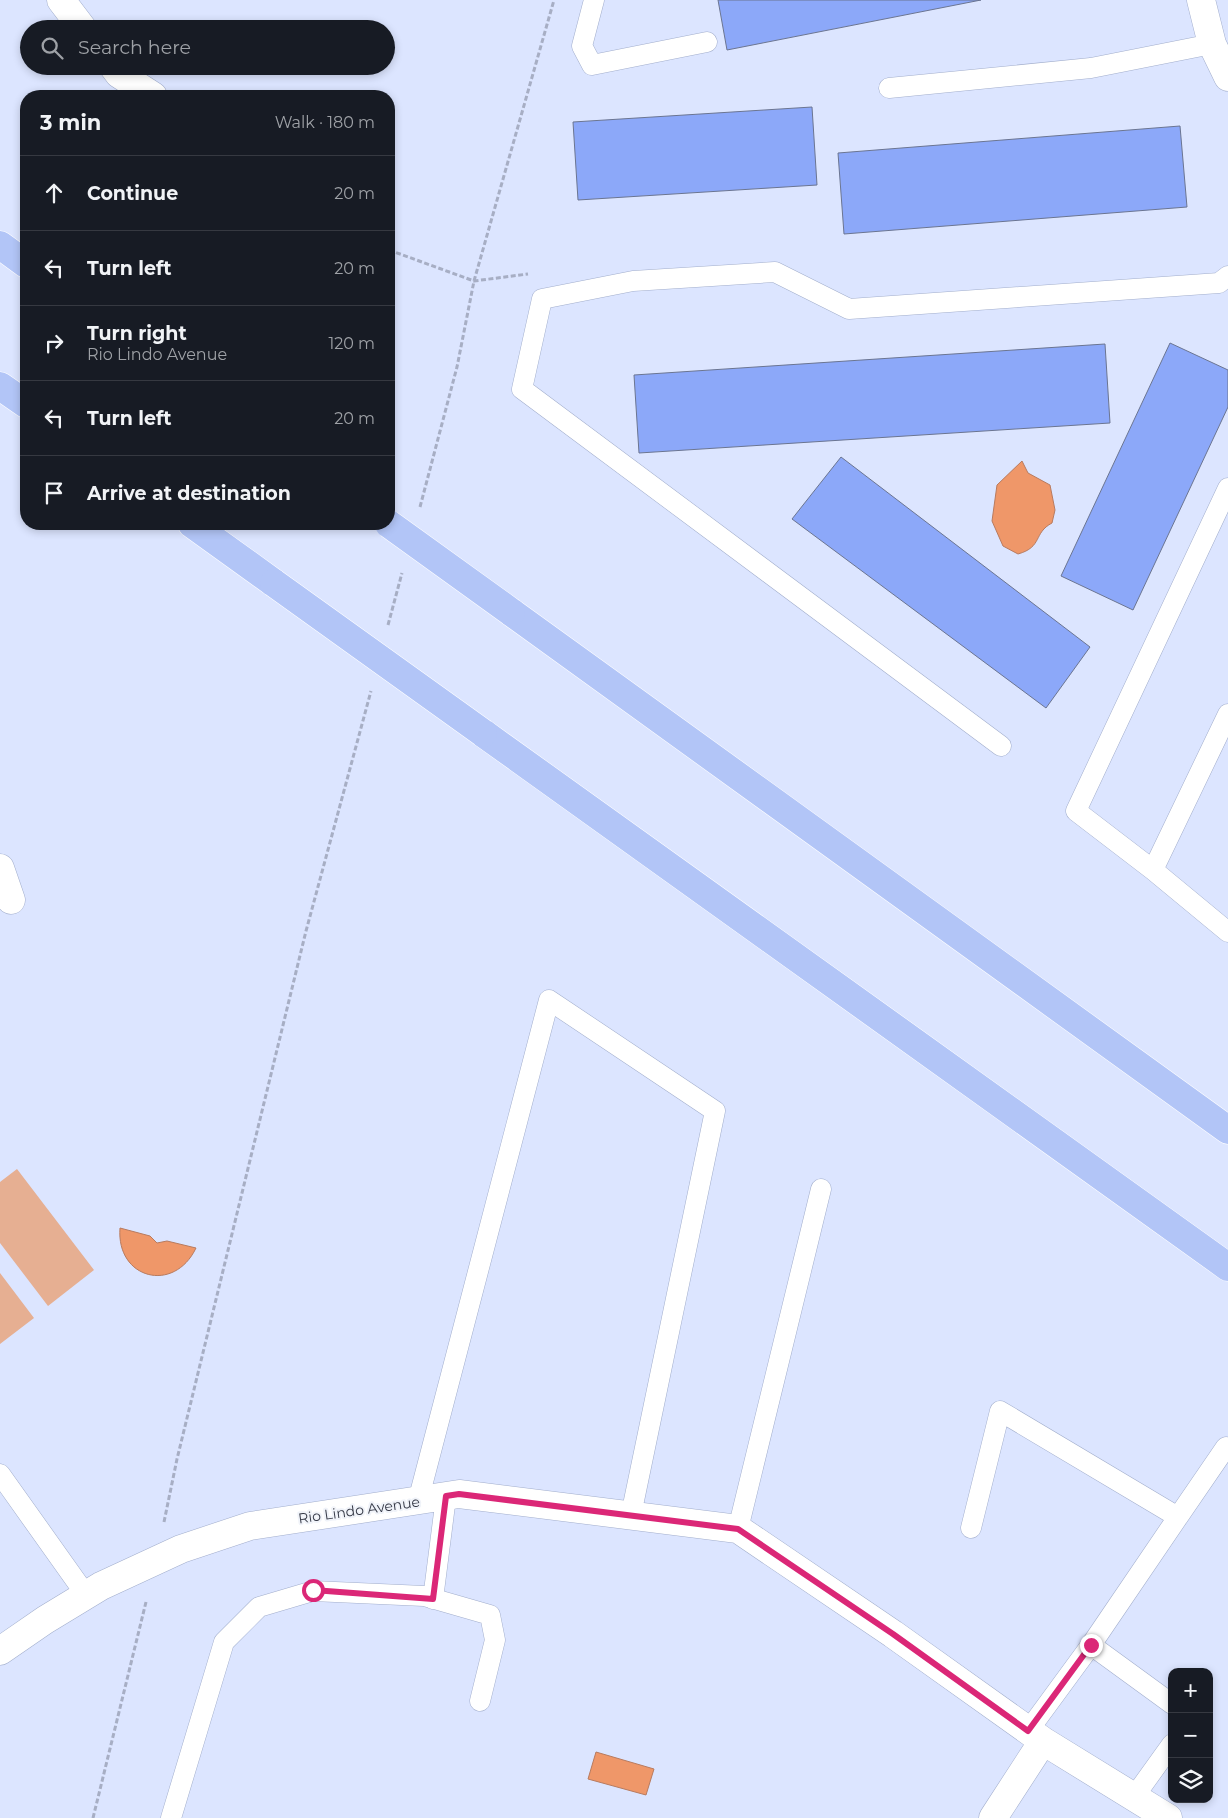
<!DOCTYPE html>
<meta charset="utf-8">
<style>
:root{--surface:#171b24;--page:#20242c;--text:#f1f3f6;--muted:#9ea1a6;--line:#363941}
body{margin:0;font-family:Montserrat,sans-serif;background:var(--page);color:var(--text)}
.controls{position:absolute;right:15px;bottom:15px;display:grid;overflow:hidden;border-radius:10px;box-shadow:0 2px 8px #0003}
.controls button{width:45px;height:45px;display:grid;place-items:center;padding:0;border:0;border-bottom:1px solid var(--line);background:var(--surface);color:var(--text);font:25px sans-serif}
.stop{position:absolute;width:15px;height:15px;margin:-11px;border:4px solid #db2777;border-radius:50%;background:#fff}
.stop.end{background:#db2777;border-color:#fff;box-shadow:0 1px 5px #0008}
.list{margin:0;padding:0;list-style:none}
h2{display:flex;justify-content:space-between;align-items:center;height:65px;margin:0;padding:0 20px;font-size:21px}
h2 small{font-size:16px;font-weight:400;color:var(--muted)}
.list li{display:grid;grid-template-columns:32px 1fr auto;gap:15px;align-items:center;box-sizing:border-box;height:75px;padding:0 20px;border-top:1px solid var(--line)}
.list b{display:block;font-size:19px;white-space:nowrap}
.list p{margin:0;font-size:16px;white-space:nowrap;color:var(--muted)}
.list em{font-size:16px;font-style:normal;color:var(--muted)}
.icon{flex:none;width:28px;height:28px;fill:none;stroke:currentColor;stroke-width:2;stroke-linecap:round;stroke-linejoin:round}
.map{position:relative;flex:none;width:1228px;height:1818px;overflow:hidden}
.search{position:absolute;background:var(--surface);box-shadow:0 2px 8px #0003;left:20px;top:20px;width:375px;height:55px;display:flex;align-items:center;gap:12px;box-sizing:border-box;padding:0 18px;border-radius:28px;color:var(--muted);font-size:19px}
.panel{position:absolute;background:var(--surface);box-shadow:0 2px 8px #0003;left:20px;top:90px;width:375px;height:440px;border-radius:20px}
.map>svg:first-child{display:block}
.green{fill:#e6af92}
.water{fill:#ef9769;stroke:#b87b5f}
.building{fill:#8ca8f9;stroke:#6b7591}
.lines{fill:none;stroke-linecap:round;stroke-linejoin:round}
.lane-casing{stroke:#a2aecc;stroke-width:21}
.street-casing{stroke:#a2aecc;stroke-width:29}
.highway-casing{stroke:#fff;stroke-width:29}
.path{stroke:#a7aec4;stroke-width:3;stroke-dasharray:5 2.5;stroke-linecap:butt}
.lane{stroke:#fff;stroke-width:20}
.street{stroke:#fff;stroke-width:28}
.highway{stroke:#b2c5f7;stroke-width:28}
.highway-bridge-casing{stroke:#fff;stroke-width:29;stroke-linecap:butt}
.highway-bridge{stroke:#b2c5f7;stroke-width:28}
.route{stroke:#db2777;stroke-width:6}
.labels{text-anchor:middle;stroke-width:4;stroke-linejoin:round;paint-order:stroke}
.street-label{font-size:14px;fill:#363a47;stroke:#f0f3f9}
</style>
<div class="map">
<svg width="1228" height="1818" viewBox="0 0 1228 1818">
<rect width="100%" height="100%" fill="#dce5ff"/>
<path class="green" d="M 17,1169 L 94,1270 L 48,1306 L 0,1243 L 0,1182 Z
M 0,1273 L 34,1318 L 0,1344 Z"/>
<path class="water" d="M 1022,461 L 1028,473 L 1050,485 L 1055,510 L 1052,523 C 1033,533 1043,547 1018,554 L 1003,546 L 992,521 L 997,485 Z
M 120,1228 L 150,1236 L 157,1243 L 167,1241 L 196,1248 C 174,1294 116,1279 120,1228 Z
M 596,1752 L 654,1769 L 646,1795 L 588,1779 Z"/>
<path class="building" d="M 718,0 L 981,0 L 727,50 Z
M 812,107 L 817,185 L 578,200 L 573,122 Z
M 1180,126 L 1187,207 L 844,234 L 838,153 Z
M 1170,343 L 1228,370 L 1228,407 L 1133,610 L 1061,576 Z
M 1105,344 L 1110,423 L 639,453 L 634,375 Z
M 841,457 L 1090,647 L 1046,708 L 792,519 Z"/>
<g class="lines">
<defs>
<path id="lane" d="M 594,0 L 582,46 L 592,65 L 707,42
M 889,88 L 1091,68 L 1212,44
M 1228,714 L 1153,870 L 1228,932
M 1001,746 L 522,389 L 542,299 L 633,281 L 775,272 L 849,309 L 1219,283 L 1228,276
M 1153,870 L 1076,811 L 1228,488
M 0,1474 L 86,1595
M 418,1501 L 549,1000 L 715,1111 L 631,1515
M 1178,1517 L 1226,1447 L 1228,1449
M 971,1528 L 1000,1411 L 1178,1517 L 1091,1645
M 738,1529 L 821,1189
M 433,1599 L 446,1497
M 1028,1731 L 1091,1645 L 1172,1704
M 1134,1797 L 1172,1744
M 171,1818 L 224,1642 L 259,1607 L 313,1591 L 424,1596 L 490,1615 L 495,1640 L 480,1701"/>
<path id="street" d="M 61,0 L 83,29
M 1201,0 L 1212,44 L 1228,77
M 113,66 L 119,74 L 153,96
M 0,868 L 11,900
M 0,1651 L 45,1620 L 101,1586 L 181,1549 L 250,1526 L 459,1494 L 738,1529 L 893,1634 L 1043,1741 L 1168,1818
M 993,1818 L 1043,1741"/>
<path id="highway" d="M 0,245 L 26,264
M 0,386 L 26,404
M 192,524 L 274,583
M 511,612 L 1228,1130
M 483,733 L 1228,1267"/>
</defs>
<use href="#lane" class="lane-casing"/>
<use href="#street" class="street-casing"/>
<use href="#highway" class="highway-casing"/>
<path class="path" d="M 389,250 L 474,281 L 528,274
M 420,507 L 457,367 L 474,281 L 554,0
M 388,625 L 402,573
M 164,1522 L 177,1459 L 306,931 L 371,691
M 93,1818 L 146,1602"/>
<use href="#lane" class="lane"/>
<use href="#street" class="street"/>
<use href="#highway" class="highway"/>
<defs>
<path id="highway-bridge" d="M 389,524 L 511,612
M 274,583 L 483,733"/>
</defs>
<use href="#highway-bridge" class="highway-bridge-casing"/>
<use href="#highway-bridge" class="highway-bridge"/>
</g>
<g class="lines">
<path class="route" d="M 313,1590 L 433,1599 L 446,1496 L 459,1494 L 738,1529 L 893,1634 L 1028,1731 L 1091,1645"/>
</g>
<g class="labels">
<g class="street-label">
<text transform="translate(359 1510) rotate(-8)" y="5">Rio Lindo Avenue</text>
</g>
</g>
</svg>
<div class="controls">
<button>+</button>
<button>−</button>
<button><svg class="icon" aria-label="layers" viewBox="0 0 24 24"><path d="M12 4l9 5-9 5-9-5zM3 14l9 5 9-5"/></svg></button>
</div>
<div class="stop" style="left:313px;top:1590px"></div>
<div class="stop end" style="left:1091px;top:1645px"></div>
<div class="search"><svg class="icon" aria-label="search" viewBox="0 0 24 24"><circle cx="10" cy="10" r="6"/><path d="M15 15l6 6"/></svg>Search here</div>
<section class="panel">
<h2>3 min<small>Walk · 180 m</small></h2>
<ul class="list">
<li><svg class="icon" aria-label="ahead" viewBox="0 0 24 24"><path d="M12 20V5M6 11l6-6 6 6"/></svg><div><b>Continue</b></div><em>20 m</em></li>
<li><svg class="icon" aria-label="left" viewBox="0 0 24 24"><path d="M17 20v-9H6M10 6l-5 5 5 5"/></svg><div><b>Turn left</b></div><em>20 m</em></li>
<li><svg class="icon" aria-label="right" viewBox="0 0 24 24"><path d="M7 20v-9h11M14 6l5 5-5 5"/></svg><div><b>Turn right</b><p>Rio Lindo Avenue</p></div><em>120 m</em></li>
<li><svg class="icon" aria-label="left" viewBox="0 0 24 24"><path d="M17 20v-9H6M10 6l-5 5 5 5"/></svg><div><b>Turn left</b></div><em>20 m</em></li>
<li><svg class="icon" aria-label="arrive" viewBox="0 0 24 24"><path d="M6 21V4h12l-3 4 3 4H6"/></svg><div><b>Arrive at destination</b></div></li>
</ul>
</section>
</div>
